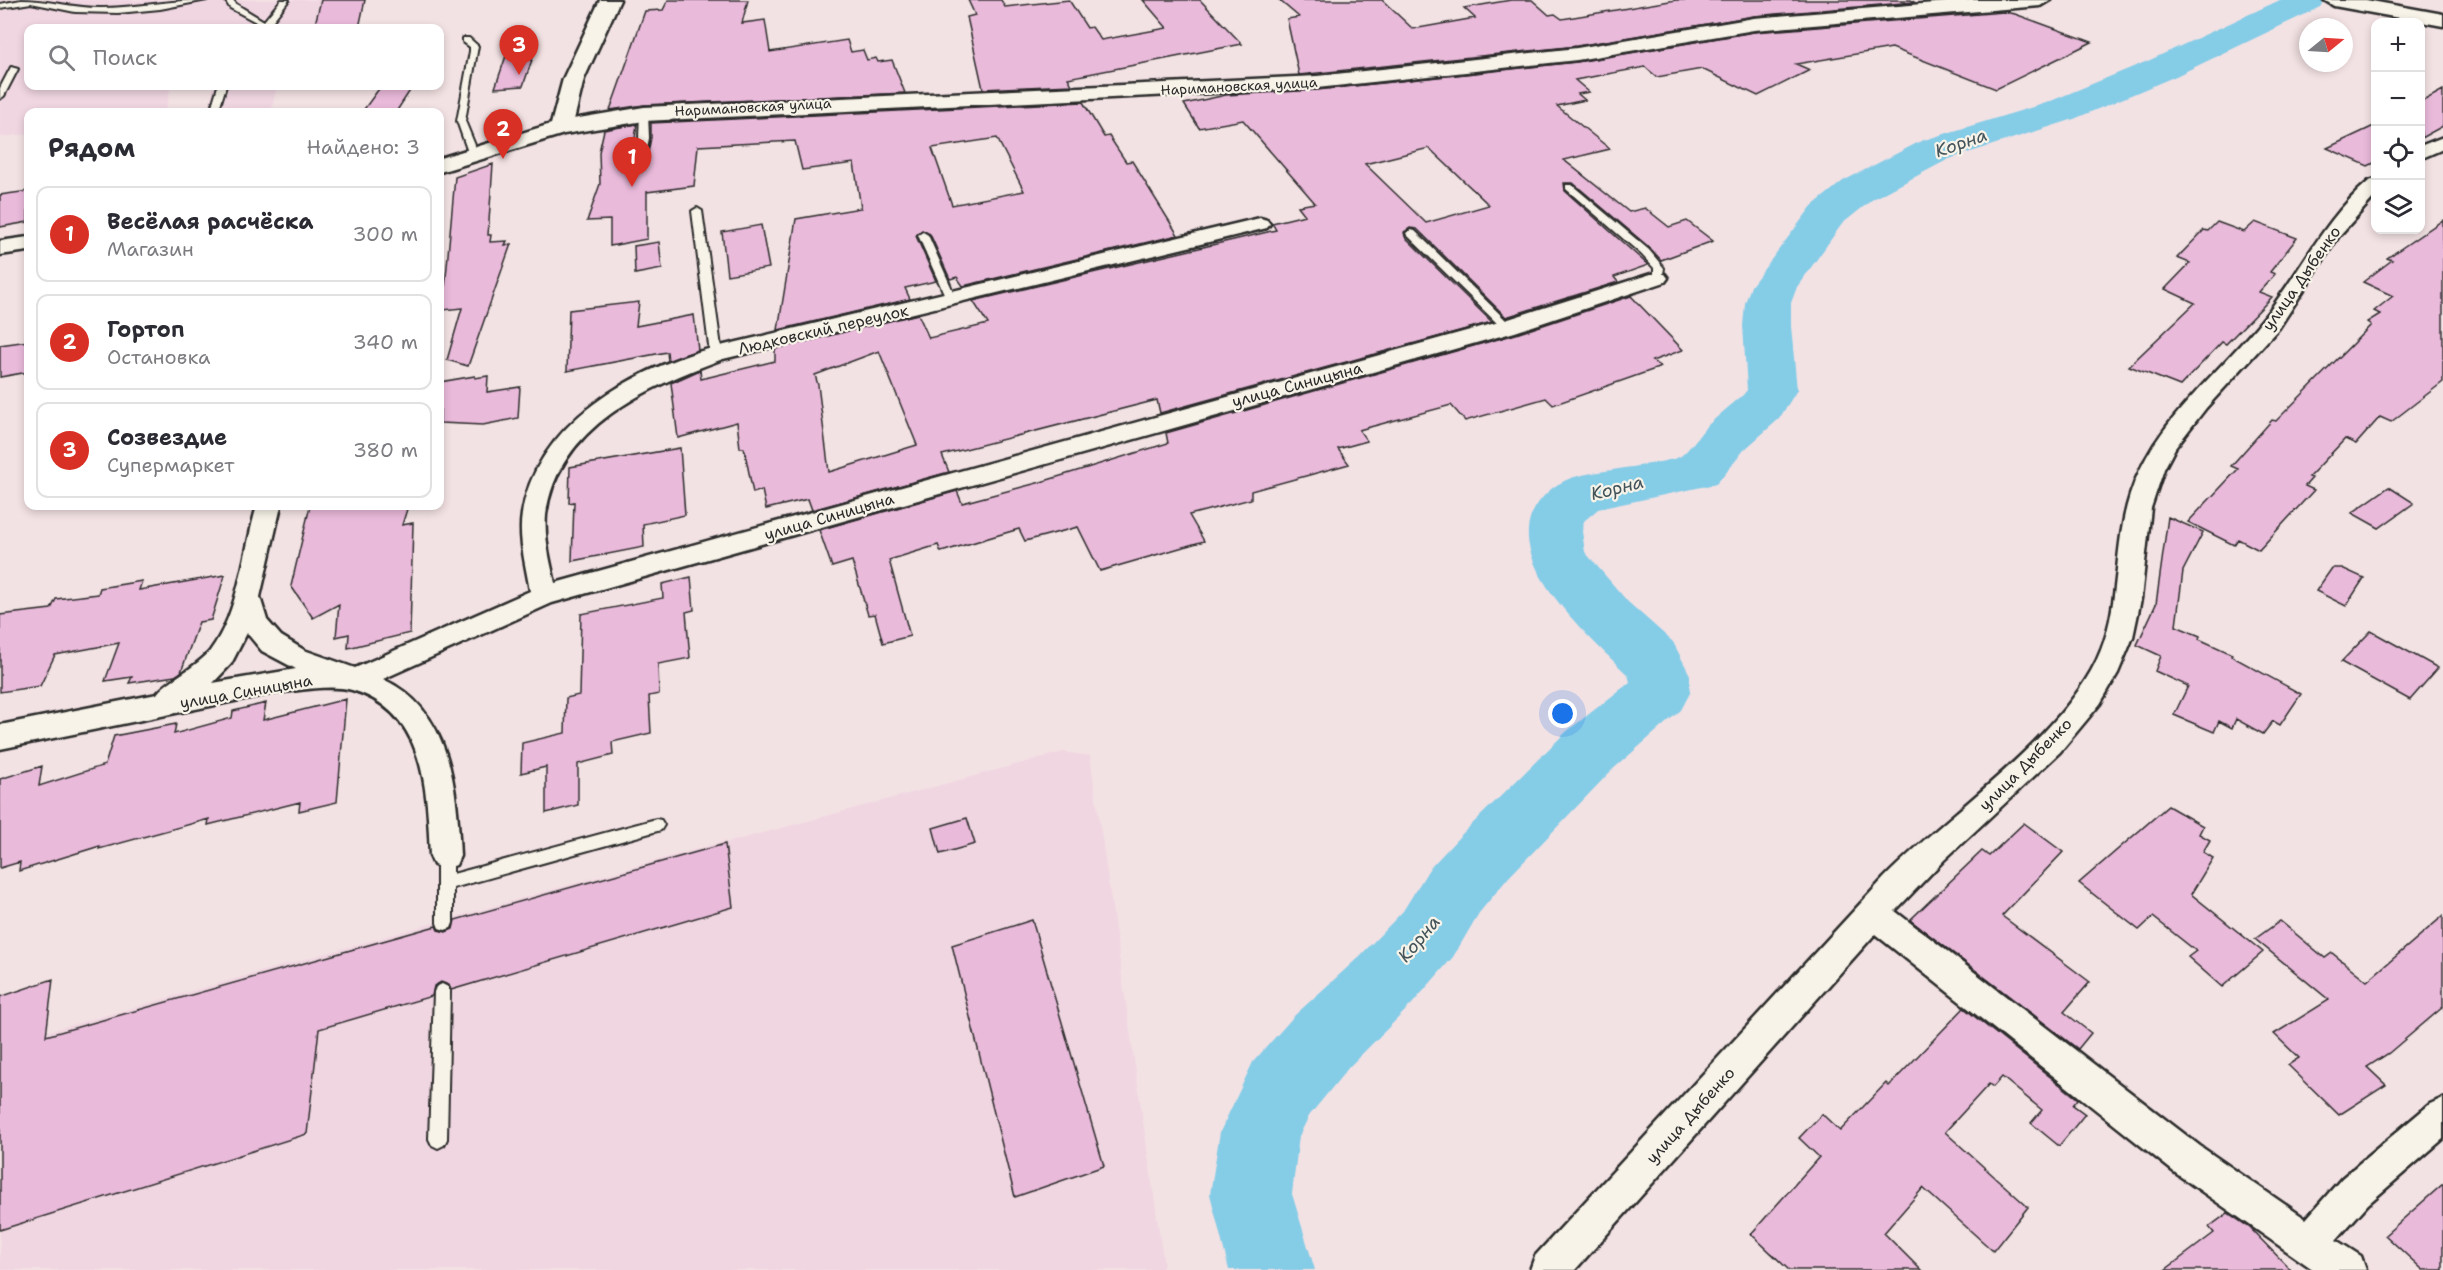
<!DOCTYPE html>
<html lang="ru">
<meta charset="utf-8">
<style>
:root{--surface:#fff;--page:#f7f7f7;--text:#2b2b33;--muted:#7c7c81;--line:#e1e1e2;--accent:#d93025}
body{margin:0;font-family:"Shantell Sans",sans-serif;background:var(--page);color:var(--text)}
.controls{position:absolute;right:18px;top:18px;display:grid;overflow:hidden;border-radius:12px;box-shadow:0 3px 9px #0003}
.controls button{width:54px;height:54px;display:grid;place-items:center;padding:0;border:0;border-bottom:2px solid var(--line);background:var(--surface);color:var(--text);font:30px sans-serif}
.compass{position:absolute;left:2299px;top:18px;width:54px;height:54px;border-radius:50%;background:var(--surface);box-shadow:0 3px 9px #0003;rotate:72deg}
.you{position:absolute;left:1563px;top:714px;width:21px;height:21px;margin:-15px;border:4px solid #fff;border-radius:50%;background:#1a73e8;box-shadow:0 0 0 9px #1a73e833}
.badge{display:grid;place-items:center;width:39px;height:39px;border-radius:50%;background:var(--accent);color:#fff;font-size:20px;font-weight:700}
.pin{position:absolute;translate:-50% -50px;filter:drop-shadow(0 2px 3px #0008)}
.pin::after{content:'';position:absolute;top:32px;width:21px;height:18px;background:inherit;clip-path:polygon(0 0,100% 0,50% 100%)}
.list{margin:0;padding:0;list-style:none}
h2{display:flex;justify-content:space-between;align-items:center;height:78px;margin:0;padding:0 24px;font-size:26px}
h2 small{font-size:20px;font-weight:400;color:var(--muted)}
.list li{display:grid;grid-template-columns:39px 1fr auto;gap:18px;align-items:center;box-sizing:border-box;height:96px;margin:0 12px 12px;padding:0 12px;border:2px solid var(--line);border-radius:12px}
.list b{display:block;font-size:22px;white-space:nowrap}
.list p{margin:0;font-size:20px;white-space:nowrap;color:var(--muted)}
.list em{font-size:20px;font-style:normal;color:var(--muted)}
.icon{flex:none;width:33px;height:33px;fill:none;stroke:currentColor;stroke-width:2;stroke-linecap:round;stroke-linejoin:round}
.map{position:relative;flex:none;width:2443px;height:1270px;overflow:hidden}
.search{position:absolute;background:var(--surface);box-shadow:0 3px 9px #0003;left:24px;top:24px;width:420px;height:66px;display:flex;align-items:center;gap:15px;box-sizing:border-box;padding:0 21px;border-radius:12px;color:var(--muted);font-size:22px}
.panel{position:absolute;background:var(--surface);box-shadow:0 3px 9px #0003;left:24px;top:108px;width:420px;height:402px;border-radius:12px}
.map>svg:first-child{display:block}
.built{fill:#f0d6e1}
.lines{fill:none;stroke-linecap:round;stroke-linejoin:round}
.river{fill:#85cce7;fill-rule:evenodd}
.building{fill:#eabadb;stroke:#2b2b2b;stroke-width:1.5;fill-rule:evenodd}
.lane-casing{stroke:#2b2b2b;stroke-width:4}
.street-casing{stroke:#2b2b2b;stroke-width:5}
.secondary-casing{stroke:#2b2b2b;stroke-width:5}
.primary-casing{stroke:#2b2b2b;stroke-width:5}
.lane{fill:#f7f3e8;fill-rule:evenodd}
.street{fill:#f7f3e8;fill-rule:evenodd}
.secondary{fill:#f7f3e8;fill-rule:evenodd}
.primary{fill:#f7f3e8;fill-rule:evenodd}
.labels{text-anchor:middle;stroke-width:4.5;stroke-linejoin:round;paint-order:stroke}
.far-street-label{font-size:14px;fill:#2b2b2b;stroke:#f7f3e8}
.street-label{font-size:16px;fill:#2b2b2b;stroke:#f7f3e8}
.water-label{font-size:18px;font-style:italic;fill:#42535a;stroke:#f7f3e8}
</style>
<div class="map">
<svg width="2443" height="1270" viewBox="0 0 2443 1270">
<rect width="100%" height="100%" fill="#f3e2e4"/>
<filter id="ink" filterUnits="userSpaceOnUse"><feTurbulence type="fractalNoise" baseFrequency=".0167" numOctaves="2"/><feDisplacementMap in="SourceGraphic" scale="12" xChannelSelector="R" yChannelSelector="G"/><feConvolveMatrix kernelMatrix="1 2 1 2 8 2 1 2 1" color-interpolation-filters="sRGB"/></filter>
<g filter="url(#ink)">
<path class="built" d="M 0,0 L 365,0 L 359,28 L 28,28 L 28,86 L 171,86 L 167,104 L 164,112 L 28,112 L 28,134 L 0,137 Z
M 214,86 L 277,86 L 271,112 L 207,112 Z
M 1063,752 L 1090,756 L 1164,1265 L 1161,1270 L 0,1270 L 0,1045 L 725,841 L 726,843 Z"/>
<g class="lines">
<path class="river" d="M 2280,0 L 2325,0 L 2320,7 L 2176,76 L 2074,119 L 1949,159 L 1873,199 L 1842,224 L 1797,287 L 1791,303 L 1791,326 L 1797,390 L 1779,419 L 1744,450 L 1716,484 L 1598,509 L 1584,521 L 1582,531 L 1585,552 L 1628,602 L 1673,642 L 1690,675 L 1690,693 L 1681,710 L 1612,770 L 1508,878 L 1479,913 L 1453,957 L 1412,1004 L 1349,1067 L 1309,1116 L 1299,1136 L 1292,1194 L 1315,1270 L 1229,1270 L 1210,1194 L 1220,1132 L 1253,1062 L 1295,1015 L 1360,956 L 1403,911 L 1429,869 L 1460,836 L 1566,732 L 1630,682 L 1628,675 C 1592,639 1502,563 1535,508 C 1547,489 1561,480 1582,475 C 1601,471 1669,463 1681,456 C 1691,448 1699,434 1708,425 C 1719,415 1731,405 1743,395 L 1747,390 L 1743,326 L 1745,303 L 1751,286 L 1812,206 L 1843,181 L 1921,141 L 2046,103 L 2150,60 Z"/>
</g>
<path class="building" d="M 321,0 L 365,0 L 359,28 L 314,28 Z
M 668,0 L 748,0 L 742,23 L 765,20 L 770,52 L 847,40 L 851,52 L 863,50 L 867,60 L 876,58 L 878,62 L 892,60 L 905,93 L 644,105 L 610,110 L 645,11 L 663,10 Z
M 968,0 L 1001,0 L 1005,7 L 1069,0 L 1087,28 L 1092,27 L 1101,40 L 1167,28 L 1143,0 L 1200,0 L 1242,44 L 1068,78 L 1072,85 L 983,89 L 967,17 L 975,15 Z
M 1279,0 L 1382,0 L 1413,29 L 1475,18 L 1464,8 L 1511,0 L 1532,0 L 1549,15 L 1555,14 L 1562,19 L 1676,0 L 1911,0 L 1914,2 L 1754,16 L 1577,46 L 1299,75 L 1287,19 L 1299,17 Z
M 2004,12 L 2015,14 L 2092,42 L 1996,89 L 1892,48 L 1796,64 L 1810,70 L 1758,96 L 1702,69 L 1657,77 L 1645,67 L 1575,80 L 1589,92 L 1578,94 L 1585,100 L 1557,106 L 1610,149 L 1564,160 L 1629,212 L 1645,208 L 1669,227 L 1687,221 L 1713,241 L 1661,260 L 1650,248 L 1573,183 L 1564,183 L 1565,191 L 1648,265 L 1614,277 L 1618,282 L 1506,317 L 1417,229 L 1410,228 L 1404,232 L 1405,237 L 1492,322 L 1160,413 L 1157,400 L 942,455 L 949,472 L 812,510 L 808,499 L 766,509 L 762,490 L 753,493 L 744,448 L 740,448 L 737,422 L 678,438 L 671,383 L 700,370 L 701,379 L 775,361 L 775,349 L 918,314 L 929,338 L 988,324 L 973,301 L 1276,230 L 1272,223 L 1305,215 L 1298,206 L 1315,203 L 1243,120 L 1199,128 L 1184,104 L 1226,95 L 1317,90 L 1577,62 L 1754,32 ZM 1429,148 L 1489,205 L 1426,223 L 1365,164 ZM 879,351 L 917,445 L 829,472 L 818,385 L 815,375 Z
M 535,51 L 523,86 L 495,88 L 507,53 Z
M 381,86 L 413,86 L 396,112 L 362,112 Z
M 2443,90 L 2443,126 L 2421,138 L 2421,102 Z
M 1083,102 L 1104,137 L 1109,136 L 1126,162 L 1132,161 L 1178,235 L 963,286 L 957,277 L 950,279 L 930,234 L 922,230 L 916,236 L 936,281 L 905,288 L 910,299 L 778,330 L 796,219 L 861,208 L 854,163 L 802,170 L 795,141 L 698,146 L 694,186 L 647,192 L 647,239 L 610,246 L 610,220 L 587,221 L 600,184 L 599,152 L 604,130 L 637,124 L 631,167 L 639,172 L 645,167 L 651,138 L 651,123 ZM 997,138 L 1024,191 L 952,205 L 932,148 Z
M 2376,125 L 2376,162 L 2368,166 L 2327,148 Z
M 493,164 L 488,235 L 491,235 L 490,242 L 507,241 L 505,245 L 511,244 L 468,366 L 447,360 L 462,308 L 443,310 L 455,177 Z
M 28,191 L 28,222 L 0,227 L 0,195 Z
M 2443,220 L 2443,382 L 2391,422 L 2380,417 L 2356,444 L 2345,439 L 2309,477 L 2312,478 L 2305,486 L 2314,490 L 2259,550 L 2238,539 L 2234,545 L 2188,522 L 2238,469 L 2231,466 L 2272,420 L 2276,421 L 2371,325 L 2367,322 L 2380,314 L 2374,311 L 2393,296 L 2363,282 L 2392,260 L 2387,258 Z
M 2217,222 L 2244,232 L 2255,222 L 2297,238 L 2270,272 L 2275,274 L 2259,292 L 2272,297 L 2226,344 L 2222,342 L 2180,386 L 2129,366 L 2195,303 L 2165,289 L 2190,263 L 2177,258 L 2204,230 L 2208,231 Z
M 761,225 L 769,268 L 727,275 L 722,232 Z
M 659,242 L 662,269 L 635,274 L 634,246 Z
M 1631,296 L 1683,350 L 1652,361 L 1661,367 L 1553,405 L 1546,398 L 1465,421 L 1451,405 L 1359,430 L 1367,441 L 1338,449 L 1349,464 L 1251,491 L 1251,499 L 1189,515 L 1204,541 L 1100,571 L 1078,527 L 1025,541 L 1019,529 L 941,552 L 938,545 L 889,560 L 910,636 L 883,643 L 875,614 L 868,615 L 852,561 L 832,567 L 819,530 L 957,491 L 962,503 L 1041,482 L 1168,443 L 1166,433 L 1516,334 Z
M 639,302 L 636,326 L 694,315 L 698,350 L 668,361 L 667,352 L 567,371 L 569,310 Z
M 28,341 L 28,372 L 0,377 L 0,345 Z
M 475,376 L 475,378 L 488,376 L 487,392 L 520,387 L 518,418 L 483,425 L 440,423 L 440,382 Z
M 680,448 L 685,515 L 643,524 L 644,547 L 572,561 L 574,502 L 569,503 L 570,467 Z
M 2389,487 L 2414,503 L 2379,528 L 2352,513 Z
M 310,506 L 408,506 L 402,525 L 413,523 L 410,633 L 348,648 L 349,634 L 336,637 L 339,604 L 313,618 L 291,586 Z
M 2168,517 L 2203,532 L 2183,571 L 2176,626 L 2200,636 L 2199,639 L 2232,654 L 2231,656 L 2301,694 L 2280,725 L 2273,721 L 2263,734 L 2236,719 L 2232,728 L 2219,721 L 2214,732 L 2174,715 L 2188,686 L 2155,671 L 2161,656 L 2137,645 L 2156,604 Z
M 2332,568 L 2342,568 L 2364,578 L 2346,606 L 2316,591 Z
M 225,575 L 211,620 L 199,622 L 181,672 L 175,676 L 129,683 L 132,677 L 105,681 L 119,643 L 55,655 L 40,686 L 0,692 L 0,615 L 51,609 L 56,599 L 98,594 L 100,588 L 142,581 L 139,590 Z
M 691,577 L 694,610 L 686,612 L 690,658 L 658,664 L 659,694 L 649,696 L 651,733 L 612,742 L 613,755 L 578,764 L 578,805 L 546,813 L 546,767 L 521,773 L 522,743 L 565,733 L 566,698 L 579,695 L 581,614 L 663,598 L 662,584 Z
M 2371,631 L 2438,668 L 2410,700 L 2341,662 Z
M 346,699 L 337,802 L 299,811 L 300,802 L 208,825 L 209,819 L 99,849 L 100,846 L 19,871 L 20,862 L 0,868 L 0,779 L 42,766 L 39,786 L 105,765 L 114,736 L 176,724 L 174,734 L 232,718 L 233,711 L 266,703 L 263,720 Z
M 2168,806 L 2203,826 L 2199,834 L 2210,840 L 2203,852 L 2213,858 L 2191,894 L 2263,952 L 2222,987 L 2188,957 L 2196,951 L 2153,917 L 2139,930 L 2079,883 Z
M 967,818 L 975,844 L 940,854 L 933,828 Z
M 2024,823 L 2063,852 L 2002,916 L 2090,982 L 2064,1012 L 2091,1033 L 2078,1049 L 1910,920 L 1982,851 L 1989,856 Z
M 725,844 L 733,907 L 451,990 L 449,985 L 441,982 L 434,986 L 432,996 L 319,1029 L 307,1134 L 0,1230 L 0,997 L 53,979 L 46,1036 L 436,926 L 438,930 L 446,932 L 453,929 L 455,920 Z
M 2443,916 L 2443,1007 L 2389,1053 L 2367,1067 L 2386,1085 L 2339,1115 L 2288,1065 L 2299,1058 L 2274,1034 L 2329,1000 L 2255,939 L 2280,921 L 2325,958 L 2332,953 L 2367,981 Z
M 1032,920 L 1104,1166 L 1015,1197 L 952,945 Z
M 1964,1008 L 2078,1099 L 2073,1105 L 2085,1114 L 2059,1146 L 2031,1123 L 2042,1110 L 2002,1077 L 1993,1087 L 1989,1084 L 1945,1132 L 2028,1207 L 1993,1251 L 1923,1188 L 1884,1233 L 1921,1270 L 1789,1270 L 1751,1234 L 1819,1157 L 1799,1138 L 1822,1114 L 1840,1131 L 1886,1083 L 1889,1086 Z
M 2443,1184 L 2443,1270 L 2423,1270 L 2385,1235 Z
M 2228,1213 L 2250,1228 L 2291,1270 L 2165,1270 L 2214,1233 L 2209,1227 Z"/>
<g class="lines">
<defs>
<path id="lane" d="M 21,0 C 48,0 73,8 100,8 C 136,8 171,0 207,0 L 160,9 L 118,13 L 75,12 L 31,3 L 0,8 L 0,4 Z
M 225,0 L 233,0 L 236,4 L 264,21 L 281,0 L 289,0 L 267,28 L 258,28 L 256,22 L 230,8 Z
M 463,38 L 469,38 L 478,46 L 465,121 L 479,155 L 474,158 L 469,155 L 457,121 L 470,51 L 470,47 L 463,42 Z
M 11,67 L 18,69 L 4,96 L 0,99 L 0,88 Z
M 218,86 L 226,86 L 218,112 L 210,112 Z
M 644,111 L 648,114 L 649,138 L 643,167 L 638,170 L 633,167 L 639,138 L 640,114 Z
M 1566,185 L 1572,185 L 1649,250 L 1664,268 L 1662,280 L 1654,280 L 1654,268 L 1641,254 L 1566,189 Z
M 697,208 L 702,211 L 722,354 L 716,357 L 710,354 L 692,211 Z
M 1411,230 L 1415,231 L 1511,325 L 1511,329 L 1503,329 L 1407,235 L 1406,233 Z
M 923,232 L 928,235 L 956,298 L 955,300 L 947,300 L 946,298 L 918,235 Z
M 656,819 L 661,820 L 664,825 L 661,830 L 453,888 L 453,923 L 451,928 L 445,930 L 439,928 L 437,923 L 437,856 L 440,851 L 445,849 L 450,851 L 453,856 L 453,874 Z
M 442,984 L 448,987 L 450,992 L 447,1139 L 444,1145 L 438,1148 L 432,1145 L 429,1139 L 434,992 L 436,987 Z"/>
<path id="street" d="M 2443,137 L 2443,149 L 2420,159 L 2420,146 Z
M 2376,179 L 2376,195 L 2339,236 L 2279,328 L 2206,408 L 2175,448 L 2164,469 L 2151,508 L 2141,599 L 2133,637 L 2118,673 L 2100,704 L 2060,752 L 1944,860 L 1895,911 L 2200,1146 L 2306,1219 L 2342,1178 L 2430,1104 L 2443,1098 L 2443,1139 L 2368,1204 L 2336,1240 L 2361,1256 L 2366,1270 L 2314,1270 L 2174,1172 L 1875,934 L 1575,1270 L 1530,1270 L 1535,1256 L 1884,878 C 1948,813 2047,748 2091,671 C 2123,616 2111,554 2130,495 C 2154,420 2218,376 2265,316 C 2301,271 2324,219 2369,181 Z
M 1260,218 L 1267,220 L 1270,224 L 1267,228 L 723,359 C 649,386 557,426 546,515 C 544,538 550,561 555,583 L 1499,322 L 1651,274 L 1665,274 L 1668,278 L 1665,282 L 1515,332 L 552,603 L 383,679 C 452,711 457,790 460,856 L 456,865 L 445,869 L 434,865 L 430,856 C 427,792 427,712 352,690 C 329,684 298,691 274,693 L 0,749 L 0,725 L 157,694 C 163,683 196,668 210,651 C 240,611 243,552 257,506 L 281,506 L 260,597 L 267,620 L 281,636 L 304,650 L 355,668 L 530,591 C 526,566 518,539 522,514 C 536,423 634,368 716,347 ZM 247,633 L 262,651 L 296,669 L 213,683 L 231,664 Z"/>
<path id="secondary" d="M 600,0 L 620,0 L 584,79 L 572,128 L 569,133 L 553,133 L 550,128 L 563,79 Z"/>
<path id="primary" d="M 1971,0 L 2050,0 L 2040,6 L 1754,30 L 1577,60 L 1317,88 L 644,121 L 564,134 L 440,172 L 440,158 L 561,121 L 644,107 L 1317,76 L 1577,48 L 1754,18 Z
M 2324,0 L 2366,0 L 2443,14 L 2443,26 L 2334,6 Z
M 28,237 L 28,251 L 0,255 L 0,241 Z"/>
</defs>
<use href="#lane" class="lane-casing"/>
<use href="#street" class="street-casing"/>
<use href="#secondary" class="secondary-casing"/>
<use href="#primary" class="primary-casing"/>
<use href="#lane" class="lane"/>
<use href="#street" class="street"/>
<use href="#secondary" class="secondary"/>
<use href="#primary" class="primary"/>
</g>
</g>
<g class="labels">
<g class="far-street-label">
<text transform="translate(1239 86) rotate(-3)" y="5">Наримановская улица</text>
<text transform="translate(753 107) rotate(-3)" y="5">Наримановская улица</text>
</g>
<g class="street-label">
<text transform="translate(2301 278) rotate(-55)" y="6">улица Дыбенко</text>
<text transform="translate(823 329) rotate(-13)" y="6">Людковский переулок</text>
<text transform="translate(1297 384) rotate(-15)" y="6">улица Синицына</text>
<text transform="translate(829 516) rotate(-16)" y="6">улица Синицына</text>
<text transform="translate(246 691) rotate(-10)" y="6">улица Синицына</text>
<text transform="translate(2025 764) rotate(-45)" y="6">улица Дыбенко</text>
<text transform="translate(1690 1115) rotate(-48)" y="6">улица Дыбенко</text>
</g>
<g class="water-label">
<text transform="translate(1961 143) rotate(-19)" y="6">Корна</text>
<text transform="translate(1617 488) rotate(-14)" y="6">Корна</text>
<text transform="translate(1419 939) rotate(-50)" y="6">Корна</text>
</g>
</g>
</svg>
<div class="controls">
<button>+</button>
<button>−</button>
<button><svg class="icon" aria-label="locate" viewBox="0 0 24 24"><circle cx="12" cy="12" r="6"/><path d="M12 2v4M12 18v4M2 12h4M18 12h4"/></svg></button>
<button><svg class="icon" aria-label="layers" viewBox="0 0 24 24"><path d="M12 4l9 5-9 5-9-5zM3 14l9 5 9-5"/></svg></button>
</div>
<svg class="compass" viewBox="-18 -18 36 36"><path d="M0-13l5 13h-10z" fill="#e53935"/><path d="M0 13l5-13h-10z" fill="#7c7c81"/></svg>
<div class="you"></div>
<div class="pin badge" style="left:632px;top:187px">1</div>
<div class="pin badge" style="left:503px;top:159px">2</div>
<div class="pin badge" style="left:519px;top:75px">3</div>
<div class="search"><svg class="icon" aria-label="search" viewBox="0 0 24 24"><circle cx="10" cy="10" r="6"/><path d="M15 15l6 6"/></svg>Поиск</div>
<section class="panel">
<h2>Рядом<small>Найдено: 3</small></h2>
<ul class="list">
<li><span class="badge">1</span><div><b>Весёлая расчёска</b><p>Магазин</p></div><em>300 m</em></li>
<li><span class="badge">2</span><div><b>Гортоп</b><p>Остановка</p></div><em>340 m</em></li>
<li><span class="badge">3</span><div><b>Созвездие</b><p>Супермаркет</p></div><em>380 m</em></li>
</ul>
</section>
</div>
